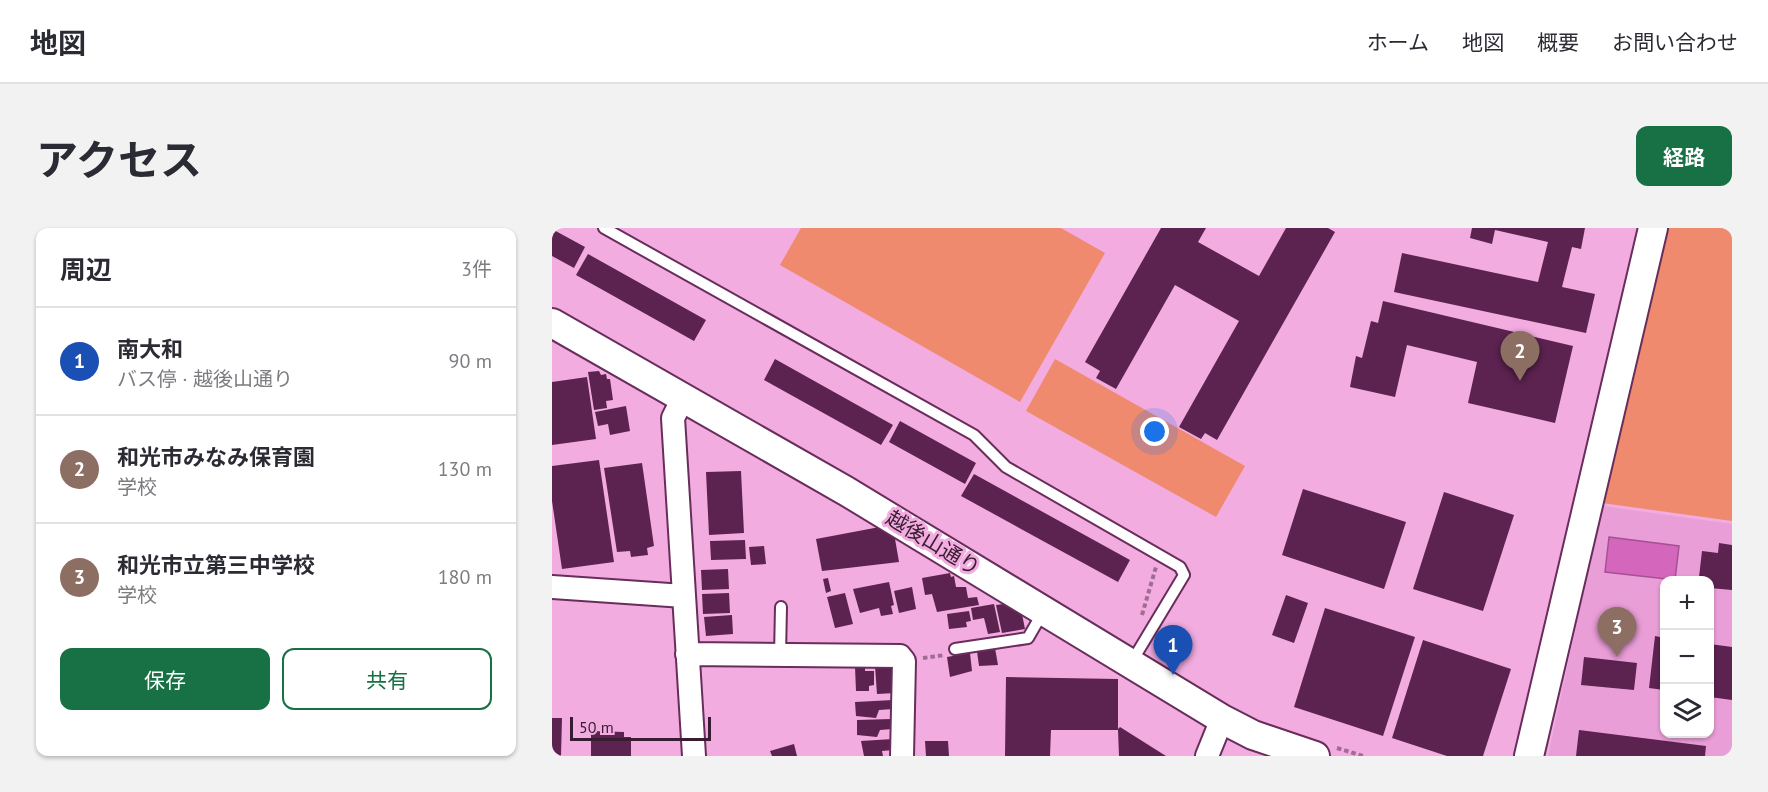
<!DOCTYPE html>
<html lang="ja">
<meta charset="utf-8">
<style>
:root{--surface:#fff;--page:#f2f2f3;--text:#2b2b33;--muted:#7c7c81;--line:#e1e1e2;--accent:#177145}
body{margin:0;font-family:"PT Sans","Noto Sans JP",sans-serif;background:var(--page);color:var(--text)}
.controls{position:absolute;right:18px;bottom:18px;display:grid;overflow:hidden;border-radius:12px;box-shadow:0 2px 4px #0004}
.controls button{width:54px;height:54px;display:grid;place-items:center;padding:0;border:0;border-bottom:2px solid var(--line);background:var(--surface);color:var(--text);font:30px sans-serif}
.scale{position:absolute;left:18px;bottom:15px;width:141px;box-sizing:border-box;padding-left:6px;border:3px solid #381d32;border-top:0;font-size:16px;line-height:21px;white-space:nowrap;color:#381d32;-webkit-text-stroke:4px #f2ace0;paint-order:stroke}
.you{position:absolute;left:603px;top:204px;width:21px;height:21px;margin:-15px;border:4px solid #fff;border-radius:50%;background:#1a73e8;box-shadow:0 0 0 9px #1a73e833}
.badge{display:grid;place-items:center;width:39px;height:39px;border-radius:50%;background:var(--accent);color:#fff;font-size:20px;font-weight:700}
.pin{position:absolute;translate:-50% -50px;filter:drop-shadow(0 2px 3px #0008)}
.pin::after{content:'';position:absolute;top:32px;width:21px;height:18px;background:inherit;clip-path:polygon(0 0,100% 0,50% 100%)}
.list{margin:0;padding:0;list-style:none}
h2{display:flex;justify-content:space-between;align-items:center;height:78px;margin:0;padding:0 24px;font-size:26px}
h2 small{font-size:20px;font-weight:400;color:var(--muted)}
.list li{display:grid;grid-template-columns:39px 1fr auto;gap:18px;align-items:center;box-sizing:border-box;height:108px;padding:0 24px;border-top:2px solid var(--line)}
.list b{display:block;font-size:22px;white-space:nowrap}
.list p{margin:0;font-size:20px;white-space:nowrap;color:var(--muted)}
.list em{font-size:20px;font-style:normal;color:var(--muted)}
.actions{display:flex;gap:12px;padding:18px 24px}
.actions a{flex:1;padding:14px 0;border:2px solid var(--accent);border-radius:12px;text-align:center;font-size:21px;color:var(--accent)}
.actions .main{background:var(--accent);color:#fff}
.icon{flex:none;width:33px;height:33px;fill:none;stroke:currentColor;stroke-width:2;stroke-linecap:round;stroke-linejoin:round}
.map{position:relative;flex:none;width:1180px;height:528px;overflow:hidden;border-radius:12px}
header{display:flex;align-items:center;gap:36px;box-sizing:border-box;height:84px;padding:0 30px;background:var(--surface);border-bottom:2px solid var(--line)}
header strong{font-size:28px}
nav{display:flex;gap:33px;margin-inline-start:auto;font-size:21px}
.intro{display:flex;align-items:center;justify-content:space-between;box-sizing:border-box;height:144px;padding:0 36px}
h1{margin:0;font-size:42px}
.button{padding:15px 27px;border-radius:12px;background:var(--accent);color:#fff;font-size:21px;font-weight:700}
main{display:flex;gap:36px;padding:0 36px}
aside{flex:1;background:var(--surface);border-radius:12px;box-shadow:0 2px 4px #0004}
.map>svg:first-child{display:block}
.built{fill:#ea9ed7;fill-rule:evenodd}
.green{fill:#f08a6e}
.water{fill:#d467bc;stroke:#a55193;stroke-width:1.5}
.building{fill:#5c2250}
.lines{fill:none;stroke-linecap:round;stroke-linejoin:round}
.service-casing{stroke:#682d5b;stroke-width:14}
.minor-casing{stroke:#682d5b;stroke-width:26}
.tertiary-casing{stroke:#682d5b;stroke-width:32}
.path{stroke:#9f6c92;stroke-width:4;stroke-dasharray:4.5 3;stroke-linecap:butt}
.service{stroke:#fff;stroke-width:10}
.minor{stroke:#fff;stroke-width:22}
.tertiary{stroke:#fff;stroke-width:28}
.labels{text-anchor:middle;stroke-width:6;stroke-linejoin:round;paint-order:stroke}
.street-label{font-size:21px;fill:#381d32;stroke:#f2ace0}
</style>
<header>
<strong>地図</strong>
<nav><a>ホーム</a><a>地図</a><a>概要</a><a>お問い合わせ</a></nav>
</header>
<div class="intro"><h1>アクセス</h1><a class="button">経路</a></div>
<main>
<aside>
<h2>周辺<small>3件</small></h2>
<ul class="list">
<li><span class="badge" style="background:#1a4fb4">1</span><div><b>南大和</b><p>バス停 · 越後山通り</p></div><em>90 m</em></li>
<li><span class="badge" style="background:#8d6e63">2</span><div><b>和光市みなみ保育園</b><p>学校</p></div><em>130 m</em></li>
<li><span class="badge" style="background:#8d6e63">3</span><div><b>和光市立第三中学校</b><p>学校</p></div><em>180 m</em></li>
</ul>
<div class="actions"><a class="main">保存</a><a>共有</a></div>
</aside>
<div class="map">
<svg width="1180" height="528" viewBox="0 0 1180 528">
<rect width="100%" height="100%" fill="#f2ace0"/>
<path class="built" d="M 1050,278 L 1180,296 L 1180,528 L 996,528 ZM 1112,352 L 1158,352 L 1158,506 L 1112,506 Z"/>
<path class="green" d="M 249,0 L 509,0 L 553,25 L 468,174 L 228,37 Z
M 1113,0 L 1180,0 L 1180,293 L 1050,275 Z
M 503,131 L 693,238 L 664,289 L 474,183 Z"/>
<path class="water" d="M 1057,309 L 1127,318 L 1123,352 L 1053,344 Z"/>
<path class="building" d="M 609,0 L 654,0 L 646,14 L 707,48 L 734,0 L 776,0 L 783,4 L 665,212 L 653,205 L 649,211 L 627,199 L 687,93 L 623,57 L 564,161 L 544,150 L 548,143 L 533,134 Z
M 920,0 L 1033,0 L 1029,21 L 1020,19 L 1010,59 L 1043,66 L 1034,105 L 842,64 L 850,25 L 986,54 L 996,14 L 943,2 L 940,16 L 918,10 Z
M 0,1 L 33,19 L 22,40 L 0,28 Z
M 36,26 L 154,92 L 142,113 L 24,47 Z
M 831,73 L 1021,118 L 1003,195 L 916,175 L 925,134 L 855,117 L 843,169 L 798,159 L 804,128 L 810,130 L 819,93 L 826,95 Z
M 223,131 L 341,197 L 329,217 L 212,152 Z
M 47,143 L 49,147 L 54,146 L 55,151 L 58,151 L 61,172 L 54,173 L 55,180 L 42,182 L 36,144 Z
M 35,149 L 44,211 L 0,217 L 0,154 Z
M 74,178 L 78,203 L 58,207 L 56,196 L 46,198 L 43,184 Z
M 348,193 L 424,235 L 413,256 L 337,214 Z
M 47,232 L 62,334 L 10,341 L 0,273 L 0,238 Z
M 90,235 L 102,318 L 95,320 L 96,327 L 79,329 L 78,323 L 65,324 L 52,240 Z
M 189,243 L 192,305 L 157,307 L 154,244 Z
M 422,246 L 578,332 L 566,354 L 409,268 Z
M 751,261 L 854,294 L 832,361 L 730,327 Z
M 892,264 L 962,287 L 931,383 L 861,361 Z
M 333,298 L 342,305 L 347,334 L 270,343 L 264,311 Z
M 193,312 L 194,331 L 159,332 L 158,313 Z
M 1167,315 L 1180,317 L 1180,362 L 1158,360 L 1158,352 L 1142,352 L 1143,349 L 1147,349 L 1150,323 L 1166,325 Z
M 212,318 L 214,336 L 199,337 L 197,319 Z
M 176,341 L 177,361 L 150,362 L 149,342 Z
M 398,345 L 399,349 L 402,348 L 404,359 L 414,359 L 416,370 L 425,369 L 427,377 L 385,384 L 380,366 L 373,367 L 370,350 Z
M 276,350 L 279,363 L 274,365 L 271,351 Z
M 337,354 L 342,377 L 339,378 L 341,386 L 329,388 L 327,380 L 308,385 L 301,361 Z
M 360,359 L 364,381 L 347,385 L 342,363 Z
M 177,365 L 178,385 L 151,386 L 150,366 Z
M 293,365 L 301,396 L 283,400 L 275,369 Z
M 734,367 L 756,375 L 742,415 L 720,407 Z
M 459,375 L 469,381 L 473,401 L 450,405 L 444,377 Z
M 442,376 L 448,404 L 436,406 L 432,390 L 421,392 L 419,380 Z
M 773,380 L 863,409 L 831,508 L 742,479 Z
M 417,383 L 419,393 L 414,394 L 415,399 L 397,401 L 395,386 Z
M 1111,384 L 1112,384 L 1112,462 L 1097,460 L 1103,408 L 1108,409 Z
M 180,387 L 181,406 L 154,408 L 152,389 Z
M 871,412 L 959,441 L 931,528 L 895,528 L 840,510 Z
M 1158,416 L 1180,419 L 1180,472 L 1158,469 Z
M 443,420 L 446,437 L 427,438 L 425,423 Z
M 418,425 L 420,443 L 398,449 L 395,429 Z
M 1032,429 L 1085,435 L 1082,462 L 1029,457 Z
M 341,437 L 343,465 L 325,466 L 323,438 Z
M 313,438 L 313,443 L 322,443 L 322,457 L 317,458 L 317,463 L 304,463 L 303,439 Z
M 454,449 L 566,451 L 566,501 L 568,499 L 614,528 L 567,528 L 566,502 L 499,502 L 498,528 L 453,528 Z
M 341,472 L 341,481 L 327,482 L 324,490 L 304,488 L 303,474 Z
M 0,490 L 10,490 L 9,528 L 0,528 Z
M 340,491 L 340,501 L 328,502 L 325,509 L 305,507 L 305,492 Z
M 1027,502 L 1154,518 L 1153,528 L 1024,528 Z
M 39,503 L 72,504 L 72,509 L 79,509 L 79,528 L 39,528 Z
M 341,511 L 341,522 L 330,523 L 331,528 L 312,528 L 309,513 Z
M 373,513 L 396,513 L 397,528 L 374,528 Z
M 242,516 L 245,528 L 220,528 L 218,523 Z"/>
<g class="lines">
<defs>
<path id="service" d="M 52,0 L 422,207 L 454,239 L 628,339 L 632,347 L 579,435
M 403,421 L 476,410 L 491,384
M 228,427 L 229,379"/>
<path id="minor" d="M 131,170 L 121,190 L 142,528
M 0,359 L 132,368
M 135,426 L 348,428 L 352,433 L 350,528
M 655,528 L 670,491"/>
<path id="tertiary" d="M 0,95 L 294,263 L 670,491 L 701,507 L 763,528
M 977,528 L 1101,0"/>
</defs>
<use href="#service" class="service-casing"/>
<use href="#minor" class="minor-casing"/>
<use href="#tertiary" class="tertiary-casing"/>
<path class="path" d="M 590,387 L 604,339
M 371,430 L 393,427
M 785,520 L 811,528"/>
<use href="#service" class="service"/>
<use href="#minor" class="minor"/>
<use href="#tertiary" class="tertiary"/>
</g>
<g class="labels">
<g class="street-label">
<text transform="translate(381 315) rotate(31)" y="7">越後山通り</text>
</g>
</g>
</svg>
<div class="controls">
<button>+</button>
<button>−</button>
<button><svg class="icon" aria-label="layers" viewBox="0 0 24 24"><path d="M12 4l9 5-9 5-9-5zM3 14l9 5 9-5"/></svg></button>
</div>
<div class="scale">50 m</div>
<div class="you"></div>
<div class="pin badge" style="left:621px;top:447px;background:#1a4fb4">1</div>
<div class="pin badge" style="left:968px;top:153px;background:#8d6e63">2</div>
<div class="pin badge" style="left:1065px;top:429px;background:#8d6e63">3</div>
</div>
</main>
